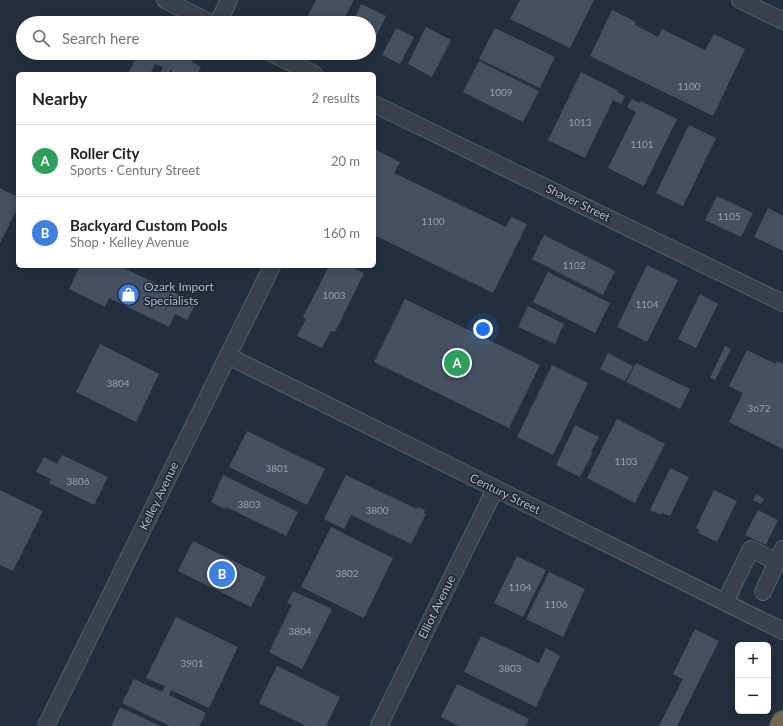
<!DOCTYPE html>
<meta charset="utf-8">
<style>
:root{--surface:#fff;--page:#f2f2f2;--text:#222;--muted:#767676;--line:#e0e0e0;--accent:#516482}
body{margin:0;font-family:Lato,sans-serif;background:var(--page);color:var(--text)}
.controls{position:absolute;right:12px;bottom:12px;display:grid;overflow:hidden;border-radius:6px;box-shadow:0 2px 10px #0003}
.controls button{width:36px;height:36px;display:grid;place-items:center;padding:0;border:0;border-bottom:1px solid var(--line);background:var(--surface);color:var(--text);font:20px sans-serif}
.you{position:absolute;left:483px;top:329px;width:14px;height:14px;margin:-10px;border:3px solid #fff;border-radius:50%;background:#1a73e8;box-shadow:0 0 0 6px #1a73e833}
.badge{display:grid;place-items:center;width:26px;height:26px;border-radius:50%;background:var(--accent);color:#fff;font-size:13px;font-weight:700}
.pin{position:absolute;translate:-50% -50%;border:2px solid #fff;box-shadow:0 1px 4px #0006}
.list{margin:0;padding:0;list-style:none}
h2{display:flex;justify-content:space-between;align-items:center;height:52px;margin:0;padding:0 16px;font-size:17px}
h2 small{font-size:13px;font-weight:400;color:var(--muted)}
.list li{display:grid;grid-template-columns:26px 1fr auto;gap:12px;align-items:center;box-sizing:border-box;height:72px;padding:0 16px;border-top:1px solid var(--line)}
.list b{display:block;font-size:15px;white-space:nowrap}
.list p{margin:0;font-size:13px;white-space:nowrap;color:var(--muted)}
.list em{font-size:13px;font-style:normal;color:var(--muted)}
.icon{flex:none;width:22px;height:22px;fill:none;stroke:currentColor;stroke-width:2;stroke-linecap:round;stroke-linejoin:round}
.map{position:relative;flex:none;width:783px;height:726px;overflow:hidden}
.search{position:absolute;background:var(--surface);box-shadow:0 2px 10px #0003;left:16px;top:16px;width:360px;height:44px;display:flex;align-items:center;gap:10px;box-sizing:border-box;padding:0 14px;border-radius:22px;color:var(--muted);font-size:15px}
.panel{position:absolute;background:var(--surface);box-shadow:0 2px 10px #0003;left:16px;top:72px;width:360px;height:196px;border-radius:6px}
.map>svg:first-child{display:block}
.building{fill:#455162}
.lines{fill:none;stroke-linecap:round;stroke-linejoin:round}
.minor-casing{stroke:#565f6c;stroke-width:18}
.highway-casing{stroke:#434c59;stroke-width:24}
.minor{stroke:#38414e;stroke-width:16}
.highway{stroke:#746855;stroke-width:22}
.labels{text-anchor:middle;stroke-width:3;stroke-linejoin:round;paint-order:stroke}
.number-label{font-size:10px;fill:#98a1af}
.street-label{font-size:12px;fill:#b4bcc9;stroke:#1d2633}
.poi-label{font-size:12px;fill:#b4bcc9;stroke:#1d2633;text-anchor:start}
</style>
<div class="map">
<svg width="783" height="726" viewBox="0 0 783 726">
<rect width="100%" height="100%" fill="#242f3e"/>
<path class="building" d="M 316,0 L 354,0 L 342,23 L 319,23 L 320,22 L 308,16 Z
M 520,0 L 594,0 L 570,48 L 510,19 Z
M 361,4 L 386,16 L 369,51 L 369,23 L 353,23 Z
M 612,10 L 636,22 L 635,25 L 658,37 L 662,29 L 705,50 L 714,34 L 745,49 L 713,116 L 590,56 Z
M 426,27 L 451,40 L 432,77 L 408,64 Z
M 396,28 L 414,37 L 400,64 L 382,55 Z
M 495,28 L 555,57 L 540,88 L 479,59 Z
M 138,53 L 181,53 L 193,59 L 192,62 L 201,67 L 197,74 L 170,74 L 172,71 L 170,70 L 168,74 L 161,74 L 160,73 L 163,67 L 155,64 L 150,74 L 128,74 Z
M 479,61 L 539,91 L 523,122 L 463,92 Z
M 581,72 L 617,90 L 617,92 L 625,96 L 621,104 L 613,100 L 585,158 L 548,140 Z
M 632,99 L 640,103 L 641,101 L 677,119 L 644,186 L 608,168 L 636,112 L 627,107 Z
M 689,125 L 716,138 L 683,206 L 656,193 Z
M 374,149 L 400,162 L 394,173 L 506,227 L 511,217 L 527,224 L 493,293 L 374,235 Z
M 0,188 L 18,197 L 18,207 L 0,243 Z
M 717,196 L 753,213 L 741,237 L 705,220 Z
M 768,208 L 783,216 L 783,251 L 754,237 Z
M 544,235 L 615,271 L 603,295 L 532,259 Z
M 647,265 L 678,280 L 647,342 L 617,327 Z
M 80,266 L 125,266 L 124,268 L 196,303 L 187,320 L 175,314 L 169,327 L 109,298 L 105,307 L 69,289 Z
M 329,266 L 349,266 L 364,273 L 335,332 L 331,331 L 322,348 L 297,336 L 306,319 L 303,317 Z
M 548,272 L 610,303 L 595,333 L 533,302 Z
M 700,294 L 718,304 L 696,348 L 678,339 Z
M 405,299 L 540,365 L 509,428 L 374,362 Z
M 528,306 L 564,324 L 555,344 L 518,327 Z
M 100,344 L 159,374 L 136,422 L 76,392 Z
M 725,346 L 731,349 L 715,380 L 710,378 Z
M 747,350 L 776,364 L 777,361 L 783,364 L 783,449 L 729,422 L 743,393 L 729,386 Z
M 608,353 L 633,366 L 625,381 L 600,369 Z
M 636,363 L 690,389 L 680,409 L 626,382 Z
M 552,365 L 588,383 L 553,455 L 517,437 Z
M 617,419 L 665,444 L 635,503 L 587,478 Z
M 575,425 L 599,437 L 591,452 L 593,452 L 580,477 L 556,465 Z
M 247,431 L 325,469 L 307,505 L 229,467 Z
M 62,455 L 108,477 L 94,505 L 49,483 L 51,479 L 36,472 L 44,457 L 57,464 Z
M 670,468 L 689,477 L 670,516 L 662,513 L 661,515 L 650,510 Z
M 223,475 L 298,512 L 286,536 L 226,507 L 225,509 L 211,502 Z
M 346,475 L 417,509 L 418,507 L 425,510 L 424,513 L 426,514 L 411,544 L 351,515 L 344,529 L 324,519 Z
M 0,490 L 43,511 L 13,571 L 0,565 Z
M 714,490 L 737,501 L 717,542 L 698,533 L 699,530 L 696,528 Z
M 756,494 L 764,499 L 761,504 L 753,500 Z
M 758,510 L 778,520 L 766,545 L 745,535 Z
M 331,527 L 393,558 L 364,618 L 301,587 Z
M 193,541 L 266,577 L 251,607 L 178,571 Z
M 517,556 L 546,570 L 523,617 L 494,603 Z
M 549,572 L 585,589 L 563,637 L 526,619 Z
M 293,591 L 332,609 L 302,669 L 269,652 L 292,605 L 287,603 Z
M 176,617 L 238,647 L 209,708 L 171,690 L 169,695 L 206,713 L 199,726 L 170,726 L 122,703 L 134,679 L 162,692 L 165,686 L 146,678 Z
M 695,629 L 719,641 L 677,726 L 659,726 L 683,679 L 673,674 Z
M 481,636 L 539,663 L 546,648 L 560,656 L 536,707 L 464,672 Z
M 277,666 L 340,697 L 326,726 L 306,726 L 259,703 Z
M 457,684 L 529,719 L 526,726 L 459,726 L 441,717 Z
M 120,707 L 160,726 L 111,726 Z"/>
<g class="lines">
<defs>
<path id="minor" d="M 165,0 L 211,23
M 740,0 L 783,21
M 218,23 L 229,0
M 271,53 L 314,74
M 374,104 L 783,303
M 228,356 L 783,631
M 763,592 L 783,549
M 725,602 L 751,549 L 777,562
M 46,726 L 272,266
M 379,726 L 495,489"/>
<path id="highway" d="M 781,726 L 783,722"/>
</defs>
<use href="#minor" class="minor-casing"/>
<use href="#highway" class="highway-casing"/>
<use href="#minor" class="minor"/>
<use href="#highway" class="highway"/>
</g>
<defs>
<symbol id="shop-disc" viewBox="-11 -11 22 22"><circle r="9.5" fill="#3f7fe0" stroke="#1d2633"/><path d="M-5-2.5h2.3a2.7 3.5 0 0 1 5.4 0H5L5.5 6h-11ZM-1.5-2.5h3a1.5 2.3 0 0 0-3 0Z" fill="#fff"/></symbol>
</defs>
<g fill-rule="evenodd">
<use href="#shop-disc" x="116" y="282" width="25" height="25"/>
</g>
<g class="labels">
<g class="number-label">
<text x="689" y="90">1100</text>
<text x="501" y="96">1009</text>
<text x="580" y="126">1013</text>
<text x="642" y="148">1101</text>
<text x="729" y="220">1105</text>
<text x="433" y="225">1100</text>
<text x="574" y="269">1102</text>
<text x="334" y="299">1003</text>
<text x="647" y="308">1104</text>
<text x="118" y="387">3804</text>
<text x="759" y="412">3672</text>
<text x="626" y="465">1103</text>
<text x="277" y="472">3801</text>
<text x="78" y="485">3806</text>
<text x="249" y="508">3803</text>
<text x="377" y="514">3800</text>
<text x="347" y="577">3802</text>
<text x="520" y="591">1104</text>
<text x="556" y="608">1106</text>
<text x="300" y="635">3804</text>
<text x="192" y="667">3901</text>
<text x="510" y="672">3803</text>
</g>
<g class="street-label">
<text transform="translate(578 203) rotate(26)" y="4">Shaver Street</text>
<text transform="translate(505 494) rotate(26)" y="4">Century Street</text>
<text transform="translate(159 496) rotate(-64)" y="4">Kelley Avenue</text>
<text transform="translate(437 607) rotate(-64)" y="4">Elliot Avenue</text>
</g>
<g class="poi-label">
<text x="144" y="291">Ozark Import<tspan x="144" dy="14">Specialists</tspan></text>
</g>
</g>
</svg>
<div class="controls">
<button>+</button>
<button>−</button>
</div>
<div class="you"></div>
<div class="pin badge" style="left:457px;top:363px;background:#2e9e5b">A</div>
<div class="pin badge" style="left:222px;top:574px;background:#3f7fe0">B</div>
<div class="search"><svg class="icon" aria-label="search" viewBox="0 0 24 24"><circle cx="10" cy="10" r="6"/><path d="M15 15l6 6"/></svg>Search here</div>
<section class="panel">
<h2>Nearby<small>2 results</small></h2>
<ul class="list">
<li><span class="badge" style="background:#2e9e5b">A</span><div><b>Roller City</b><p>Sports · Century Street</p></div><em>20 m</em></li>
<li><span class="badge" style="background:#3f7fe0">B</span><div><b>Backyard Custom Pools</b><p>Shop · Kelley Avenue</p></div><em>160 m</em></li>
</ul>
</section>
</div>
